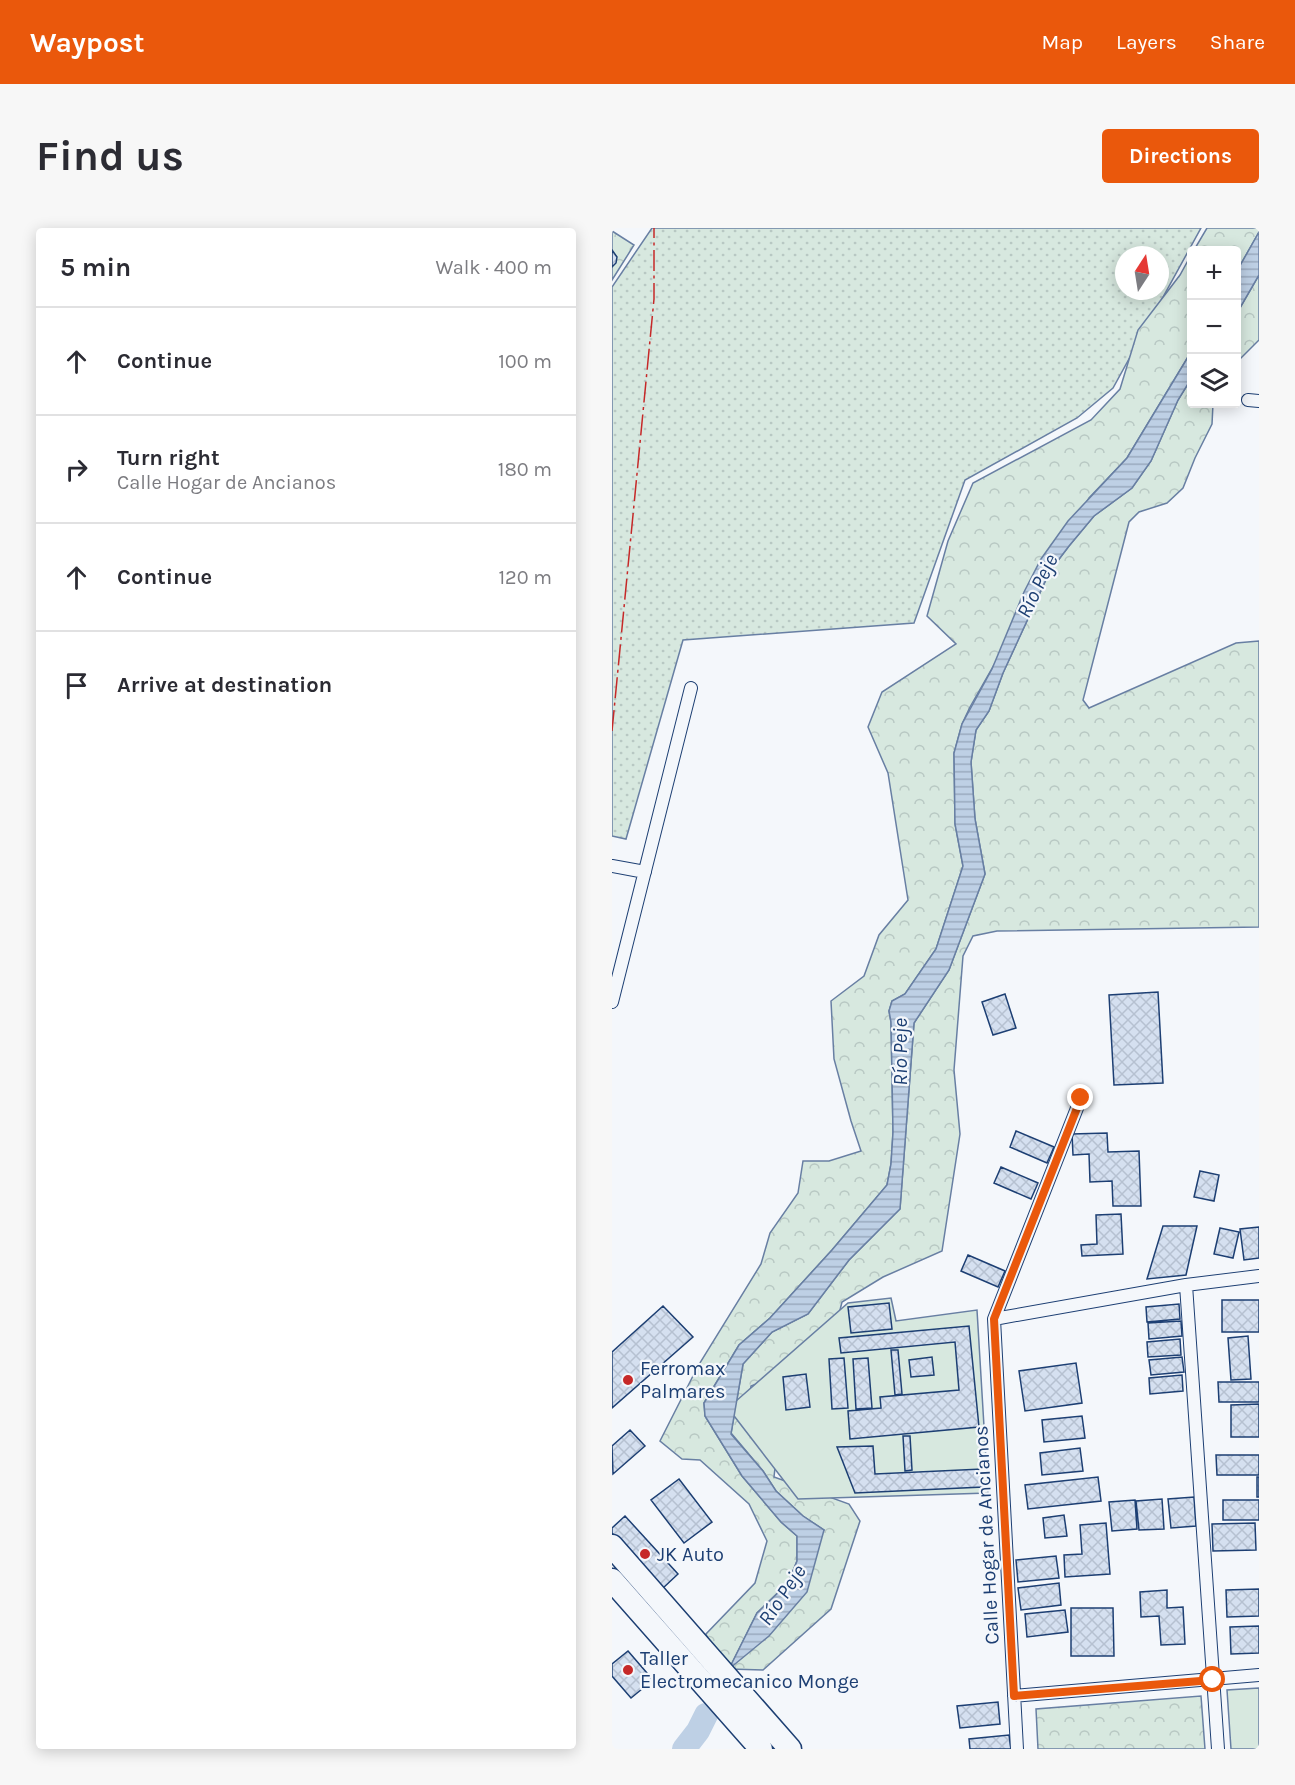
<!DOCTYPE html>
<meta charset="utf-8">
<style>
:root{--surface:#fff;--page:#f7f7f7;--text:#2b2b33;--muted:#7c7c81;--line:#e1e1e2;--accent:#ea580c}
body{margin:0;font-family:Karla,sans-serif;background:var(--page);color:var(--text)}
.controls{position:absolute;right:18px;top:18px;display:grid;overflow:hidden;border-radius:6px;box-shadow:0 3px 15px #0003}
.controls button{width:54px;height:54px;display:grid;place-items:center;padding:0;border:0;border-bottom:2px solid var(--line);background:var(--surface);color:var(--text);font:30px sans-serif}
.compass{position:absolute;left:503px;top:18px;width:54px;height:54px;border-radius:50%;background:var(--surface);box-shadow:0 3px 15px #0003;rotate:12deg}
.stop{position:absolute;width:18px;height:18px;margin:-14px;border:4px solid #ea580c;border-radius:50%;background:#fff}
.stop.end{background:#ea580c;border-color:#fff;box-shadow:0 2px 6px #0008}
.list{margin:0;padding:0;list-style:none}
h2{display:flex;justify-content:space-between;align-items:center;height:78px;margin:0;padding:0 24px;font-size:26px}
h2 small{font-size:20px;font-weight:400;color:var(--muted)}
.list li{display:grid;grid-template-columns:39px 1fr auto;gap:18px;align-items:center;box-sizing:border-box;height:108px;padding:0 24px;border-top:2px solid var(--line)}
.list b{display:block;font-size:22px;white-space:nowrap}
.list p{margin:0;font-size:20px;white-space:nowrap;color:var(--muted)}
.list em{font-size:20px;font-style:normal;color:var(--muted)}
.icon{flex:none;width:33px;height:33px;fill:none;stroke:currentColor;stroke-width:2;stroke-linecap:round;stroke-linejoin:round}
.map{position:relative;flex:none;width:647px;height:1521px;overflow:hidden;border-radius:6px}
header{display:flex;align-items:center;gap:36px;box-sizing:border-box;height:84px;padding:0 30px;background:var(--accent);color:#fff}
header strong{font-size:28px}
nav{display:flex;gap:33px;margin-inline-start:auto;font-size:21px}
.intro{display:flex;align-items:center;justify-content:space-between;box-sizing:border-box;height:144px;padding:0 36px}
h1{margin:0;font-size:42px}
.button{padding:15px 27px;border-radius:6px;background:var(--accent);color:#fff;font-size:21px;font-weight:700}
main{display:flex;gap:36px;padding:0 36px}
aside{flex:1;background:var(--surface);border-radius:6px;box-shadow:0 3px 15px #0003}
.map>svg:first-child{display:block}
.grass{fill:url(#grass-dots);stroke:#687fa3;stroke-width:1.5;fill-rule:evenodd}
.forest{fill:url(#forest-crowns);stroke:#687fa3;stroke-width:1.5}
.garden{fill:#d7e8df;stroke:#687fa3;stroke-width:1.5}
.water{fill:url(#water-rules);stroke:#687fa3;stroke-width:1.5}
.lines{fill:none;stroke-linecap:round;stroke-linejoin:round}
.river{stroke:#bed0e5;stroke-width:24}
.building{fill:url(#building-cross-hatch);stroke:#1d3f73;stroke-width:1.5}
.street-casing{stroke:#1d3f73;stroke-width:14}
.highway-casing{stroke:#1d3f73;stroke-width:25}
.street{stroke:#f4f7fb;stroke-width:12}
.highway{stroke:#f4f7fb;stroke-width:22}
.power{stroke:#c62828;stroke-width:1.5;stroke-dasharray:21 4.5 3 4.5;stroke-linecap:butt}
.route{stroke:#ea580c;stroke-width:8}
.poi-dot{fill:#c62828;stroke:#f4f7fb;stroke-width:2}
.labels{text-anchor:middle;stroke-width:4.5;stroke-linejoin:round;paint-order:stroke}
.poi-label{font-size:20px;fill:#1d3f73;stroke:#f4f7fb;text-anchor:start}
.street-label{font-size:20px;fill:#1d3f73;stroke:#f4f7fb}
.water-label{font-size:21px;font-style:italic;fill:#1d3f73;stroke:#f4f7fb}
</style>
<header>
<strong>Waypost</strong>
<nav><a>Map</a><a>Layers</a><a>Share</a></nav>
</header>
<div class="intro"><h1>Find us</h1><a class="button">Directions</a></div>
<main>
<aside>
<h2>5 min<small>Walk · 400 m</small></h2>
<ul class="list">
<li><svg class="icon" aria-label="ahead" viewBox="0 0 24 24"><path d="M12 20V5M6 11l6-6 6 6"/></svg><div><b>Continue</b></div><em>100 m</em></li>
<li><svg class="icon" aria-label="right" viewBox="0 0 24 24"><path d="M7 20v-9h11M14 6l5 5-5 5"/></svg><div><b>Turn right</b><p>Calle Hogar de Ancianos</p></div><em>180 m</em></li>
<li><svg class="icon" aria-label="ahead" viewBox="0 0 24 24"><path d="M12 20V5M6 11l6-6 6 6"/></svg><div><b>Continue</b></div><em>120 m</em></li>
<li><svg class="icon" aria-label="arrive" viewBox="0 0 24 24"><path d="M6 21V4h12l-3 4 3 4H6"/></svg><div><b>Arrive at destination</b></div></li>
</ul>
</aside>
<div class="map">
<svg width="647" height="1521" viewBox="0 0 647 1521">
<defs>
<pattern id="grass-dots" width="8" height="8" patternUnits="userSpaceOnUse" patternTransform="scale(1.5)"><rect width="8" height="8" fill="#d7e8df"/><path d="M2 2h.1M6 6h.1" fill="none" stroke="#b8c8c3" stroke-width="1.8" stroke-linecap="round"/></pattern>
<pattern id="forest-crowns" width="20" height="18" patternUnits="userSpaceOnUse" patternTransform="scale(1.5)"><rect width="20" height="18" fill="#d7e8df"/><path d="M2 6a3 3 0 1 1 6 0M12 15a3 3 0 1 1 6 0" fill="none" stroke="#b8c8c3"/></pattern>
<pattern id="water-rules" width="6" height="5" patternUnits="userSpaceOnUse" patternTransform="scale(1.5)"><rect width="6" height="5" fill="#bed0e5"/><path d="M0 2.5h6" fill="none" stroke="#9aaabe"/></pattern>
<pattern id="building-cross-hatch" width="8" height="8" patternUnits="userSpaceOnUse" patternTransform="scale(1.5)"><rect width="8" height="8" fill="#d5e0f0"/><path d="M0 0l8 8M0 8l8-8" fill="none" stroke="#b6c1d1"/></pattern>
</defs>
<rect width="100%" height="100%" fill="#f4f7fb"/>
<path class="grass" d="M 40,0 L 589,0 L 501,160 L 465,190 L 353,252 L 302,395 L 71,412 L 14,611 L 0,608 L 0,59 ZM 512,27 L 548,27 L 548,63 L 512,63 Z"/>
<path class="forest" d="M 595,0 L 647,0 L 647,4 L 625,43 L 624,22 L 582,22 Z
M 0,3 L 22,17 L 0,52 Z
M 579,27 L 579,124 L 515,230 L 477,270 L 358,479 L 350,496 L 342,525 L 343,596 L 351,638 L 324,721 L 293,766 L 280,773 L 277,783 L 279,794 L 281,904 L 279,936 L 275,957 L 220,1022 L 158,1090 L 127,1117 L 92,1175 L 93,1188 L 130,1248 L 169,1294 L 185,1308 L 185,1333 L 176,1355 L 145,1385 L 118,1439 L 212,1302 L 191,1288 L 164,1263 L 151,1243 L 119,1205 L 131,1136 L 160,1104 L 196,1086 L 237,1032 L 288,981 L 302,795 L 337,742 L 373,646 L 363,591 L 359,534 L 364,502 L 377,483 L 391,445 L 438,343 L 457,318 L 482,288 L 520,260 L 539,233 L 566,172 L 579,151 L 580,176 L 601,176 L 600,196 L 583,230 L 571,260 L 555,275 L 527,284 L 517,294 L 471,472 L 477,480 L 624,415 L 647,413 L 647,699 L 385,703 L 361,708 L 351,728 L 342,842 L 348,906 L 330,1023 L 271,1049 L 230,1074 L 221,1110 L 169,1146 L 139,1158 L 135,1187 L 165,1222 L 162,1249 L 237,1276 L 248,1293 L 219,1381 L 151,1442 L 117,1441 L 101,1425 L 94,1406 L 143,1355 L 155,1313 L 137,1276 L 88,1232 L 70,1231 L 48,1213 L 86,1138 L 149,1036 L 158,1005 L 186,965 L 191,933 L 217,933 L 249,923 L 239,893 L 222,831 L 219,773 L 252,748 L 267,707 L 296,672 L 276,545 L 256,499 L 270,464 L 344,416 L 315,388 L 336,313 L 361,255 L 479,192 L 508,161 L 526,102 L 568,47 Z
M 647,47 L 647,112 L 625,134 L 625,85 Z
M 589,1468 L 593,1521 L 426,1521 L 424,1481 Z"/>
<path class="garden" d="M 279,1070 L 284,1093 L 365,1082 L 376,1265 L 186,1271 L 116,1180 L 236,1075 Z
M 647,1460 L 647,1521 L 619,1521 L 615,1462 Z"/>
<path class="water" d="M 647,4 L 647,47 L 625,85 L 625,43 Z
M 579,124 L 579,151 L 566,172 L 539,233 L 520,260 L 482,288 L 457,318 L 438,343 L 391,445 L 377,483 L 364,502 L 359,534 L 363,591 L 373,646 L 337,742 L 302,795 L 288,981 L 237,1032 L 196,1086 L 160,1104 L 131,1136 L 119,1206 L 151,1243 L 164,1263 L 191,1288 L 212,1302 L 195,1364 L 157,1408 L 117,1441 L 145,1385 L 176,1355 L 185,1333 L 185,1308 L 169,1294 L 130,1248 L 93,1188 L 92,1175 L 127,1117 L 158,1090 L 220,1022 L 275,957 L 279,936 L 281,904 L 279,794 L 277,783 L 280,773 L 293,766 L 324,721 L 351,638 L 343,596 L 342,525 L 350,496 L 380,441 L 412,364 L 429,331 L 456,293 L 515,230 Z
M 86,1503 L 80,1521 L 63,1521 L 69,1508 Z"/>
<g class="lines">
<path class="river" d="M 72,1521 L 86,1503 L 94,1487"/>
</g>
<path class="building" d="M 0,22 L 5,29 L 4,35 L 0,39 Z
M 546,764 L 551,855 L 502,857 L 497,767 Z
M 393,766 L 404,800 L 381,807 L 370,774 Z
M 404,903 L 442,919 L 435,935 L 398,919 Z
M 495,905 L 496,924 L 527,923 L 529,978 L 501,978 L 500,953 L 478,954 L 477,926 L 461,927 L 460,906 Z
M 389,939 L 426,955 L 419,971 L 382,955 Z
M 588,943 L 607,947 L 602,973 L 582,969 Z
M 509,986 L 511,1026 L 470,1028 L 469,1017 L 485,1016 L 484,987 Z
M 551,998 L 585,998 L 574,1047 L 535,1051 Z
M 647,999 L 647,1030 L 632,1032 L 628,1001 Z
M 608,1000 L 627,1004 L 621,1030 L 602,1026 Z
M 356,1027 L 393,1043 L 386,1059 L 349,1043 Z
M 610,1072 L 647,1072 L 647,1104 L 610,1104 Z
M 277,1075 L 280,1101 L 239,1105 L 236,1079 Z
M 567,1076 L 568,1091 L 535,1094 L 534,1079 Z
M 51,1078 L 81,1109 L 0,1180 L 0,1124 Z
M 569,1093 L 570,1108 L 537,1111 L 536,1095 Z
M 357,1098 L 367,1199 L 238,1211 L 236,1183 L 269,1180 L 268,1169 L 347,1162 L 343,1114 L 229,1125 L 227,1110 Z
M 636,1108 L 639,1151 L 619,1152 L 616,1110 Z
M 568,1111 L 569,1127 L 536,1129 L 535,1114 Z
M 279,1122 L 286,1122 L 290,1166 L 283,1167 Z
M 320,1129 L 322,1147 L 299,1149 L 297,1132 Z
M 570,1129 L 572,1144 L 539,1147 L 537,1132 Z
M 232,1130 L 236,1180 L 220,1181 L 217,1131 Z
M 256,1130 L 260,1180 L 244,1181 L 241,1131 Z
M 464,1135 L 470,1175 L 413,1183 L 407,1143 Z
M 194,1146 L 198,1179 L 174,1182 L 171,1149 Z
M 570,1147 L 571,1163 L 538,1166 L 537,1150 Z
M 606,1154 L 647,1154 L 647,1174 L 607,1174 Z
M 647,1176 L 647,1209 L 619,1209 L 619,1177 Z
M 470,1188 L 473,1210 L 432,1214 L 430,1192 Z
M 18,1202 L 33,1218 L 1,1246 L 0,1218 Z
M 291,1208 L 298,1208 L 300,1242 L 293,1243 Z
M 261,1218 L 263,1246 L 370,1241 L 371,1259 L 243,1265 L 225,1219 Z
M 468,1220 L 471,1243 L 430,1247 L 428,1225 Z
M 604,1227 L 647,1227 L 647,1247 L 605,1247 Z
M 486,1249 L 489,1273 L 416,1281 L 413,1257 Z
M 645,1249 L 647,1249 L 647,1269 L 645,1269 Z
M 67,1251 L 100,1294 L 72,1315 L 39,1272 Z
M 582,1269 L 584,1298 L 559,1300 L 556,1271 Z
M 550,1271 L 552,1301 L 527,1302 L 524,1273 Z
M 523,1272 L 525,1301 L 500,1303 L 497,1274 Z
M 611,1272 L 647,1272 L 647,1292 L 611,1292 Z
M 452,1287 L 455,1308 L 433,1310 L 431,1290 Z
M 13,1288 L 66,1346 L 50,1361 L 0,1305 L 0,1300 Z
M 494,1295 L 498,1346 L 453,1349 L 452,1327 L 470,1326 L 468,1297 Z
M 643,1295 L 644,1322 L 601,1323 L 600,1296 Z
M 444,1328 L 447,1350 L 406,1354 L 404,1332 Z
M 447,1355 L 449,1377 L 409,1382 L 406,1360 Z
M 647,1361 L 647,1388 L 615,1389 L 614,1362 Z
M 555,1362 L 555,1380 L 571,1379 L 573,1416 L 549,1417 L 547,1388 L 529,1389 L 528,1364 Z
M 459,1380 L 501,1380 L 502,1428 L 459,1428 Z
M 453,1382 L 456,1404 L 415,1409 L 413,1386 Z
M 647,1398 L 647,1425 L 619,1426 L 618,1399 Z
M 16,1423 L 41,1452 L 19,1470 L 0,1448 L 0,1436 Z
M 386,1474 L 388,1496 L 348,1500 L 345,1478 Z
M 397,1507 L 399,1521 L 358,1521 L 357,1511 Z"/>
<g class="lines">
<defs>
<path id="street" d="M 636,172 L 647,173
M 0,638 L 33,644
M 0,774 L 79,460
M 574,1057 L 606,1521
M 382,1091 L 574,1057 L 647,1048
M 402,1468 L 647,1447
M 405,1521 L 382,1091 L 469,870"/>
<path id="highway" d="M 0,1318 L 178,1521
M 0,1352 L 149,1521"/>
</defs>
<use href="#street" class="street-casing"/>
<use href="#highway" class="highway-casing"/>
<use href="#street" class="street"/>
<use href="#highway" class="highway"/>
<path class="power" d="M 0,503 L 42,71 L 42,0"/>
</g>
<g class="lines">
<path class="route" d="M 469,870 L 382,1091 L 402,1468 L 601,1452"/>
</g>
<g class="poi-dot">
<circle cx="16" cy="1152" r="6"/>
<circle cx="33" cy="1326" r="6"/>
<circle cx="16" cy="1442" r="6"/>
</g>
<g class="labels">
<g class="poi-label">
<text x="28" y="1147">Ferromax<tspan x="28" dy="23">Palmares</tspan></text>
<text x="45" y="1333">JK Auto</text>
<text x="28" y="1437">Taller<tspan x="28" dy="23">Electromecanico Monge</tspan></text>
</g>
<g class="street-label">
<text transform="translate(374 1307) rotate(-93)" y="7">Calle Hogar de Ancianos</text>
</g>
<g class="water-label">
<text transform="translate(425 358) rotate(-64)" y="7">Río Peje</text>
<text transform="translate(288 824) rotate(-90)" y="7">Río Peje</text>
<text transform="translate(170 1367) rotate(-56)" y="7">Río Peje</text>
</g>
</g>
</svg>
<div class="controls">
<button>+</button>
<button>−</button>
<button><svg class="icon" aria-label="layers" viewBox="0 0 24 24"><path d="M12 4l9 5-9 5-9-5zM3 14l9 5 9-5"/></svg></button>
</div>
<svg class="compass" viewBox="-18 -18 36 36"><path d="M0-13l5 13h-10z" fill="#e53935"/><path d="M0 13l5-13h-10z" fill="#7c7c81"/></svg>
<div class="stop" style="left:601px;top:1452px"></div>
<div class="stop end" style="left:469px;top:870px"></div>
</div>
</main>
